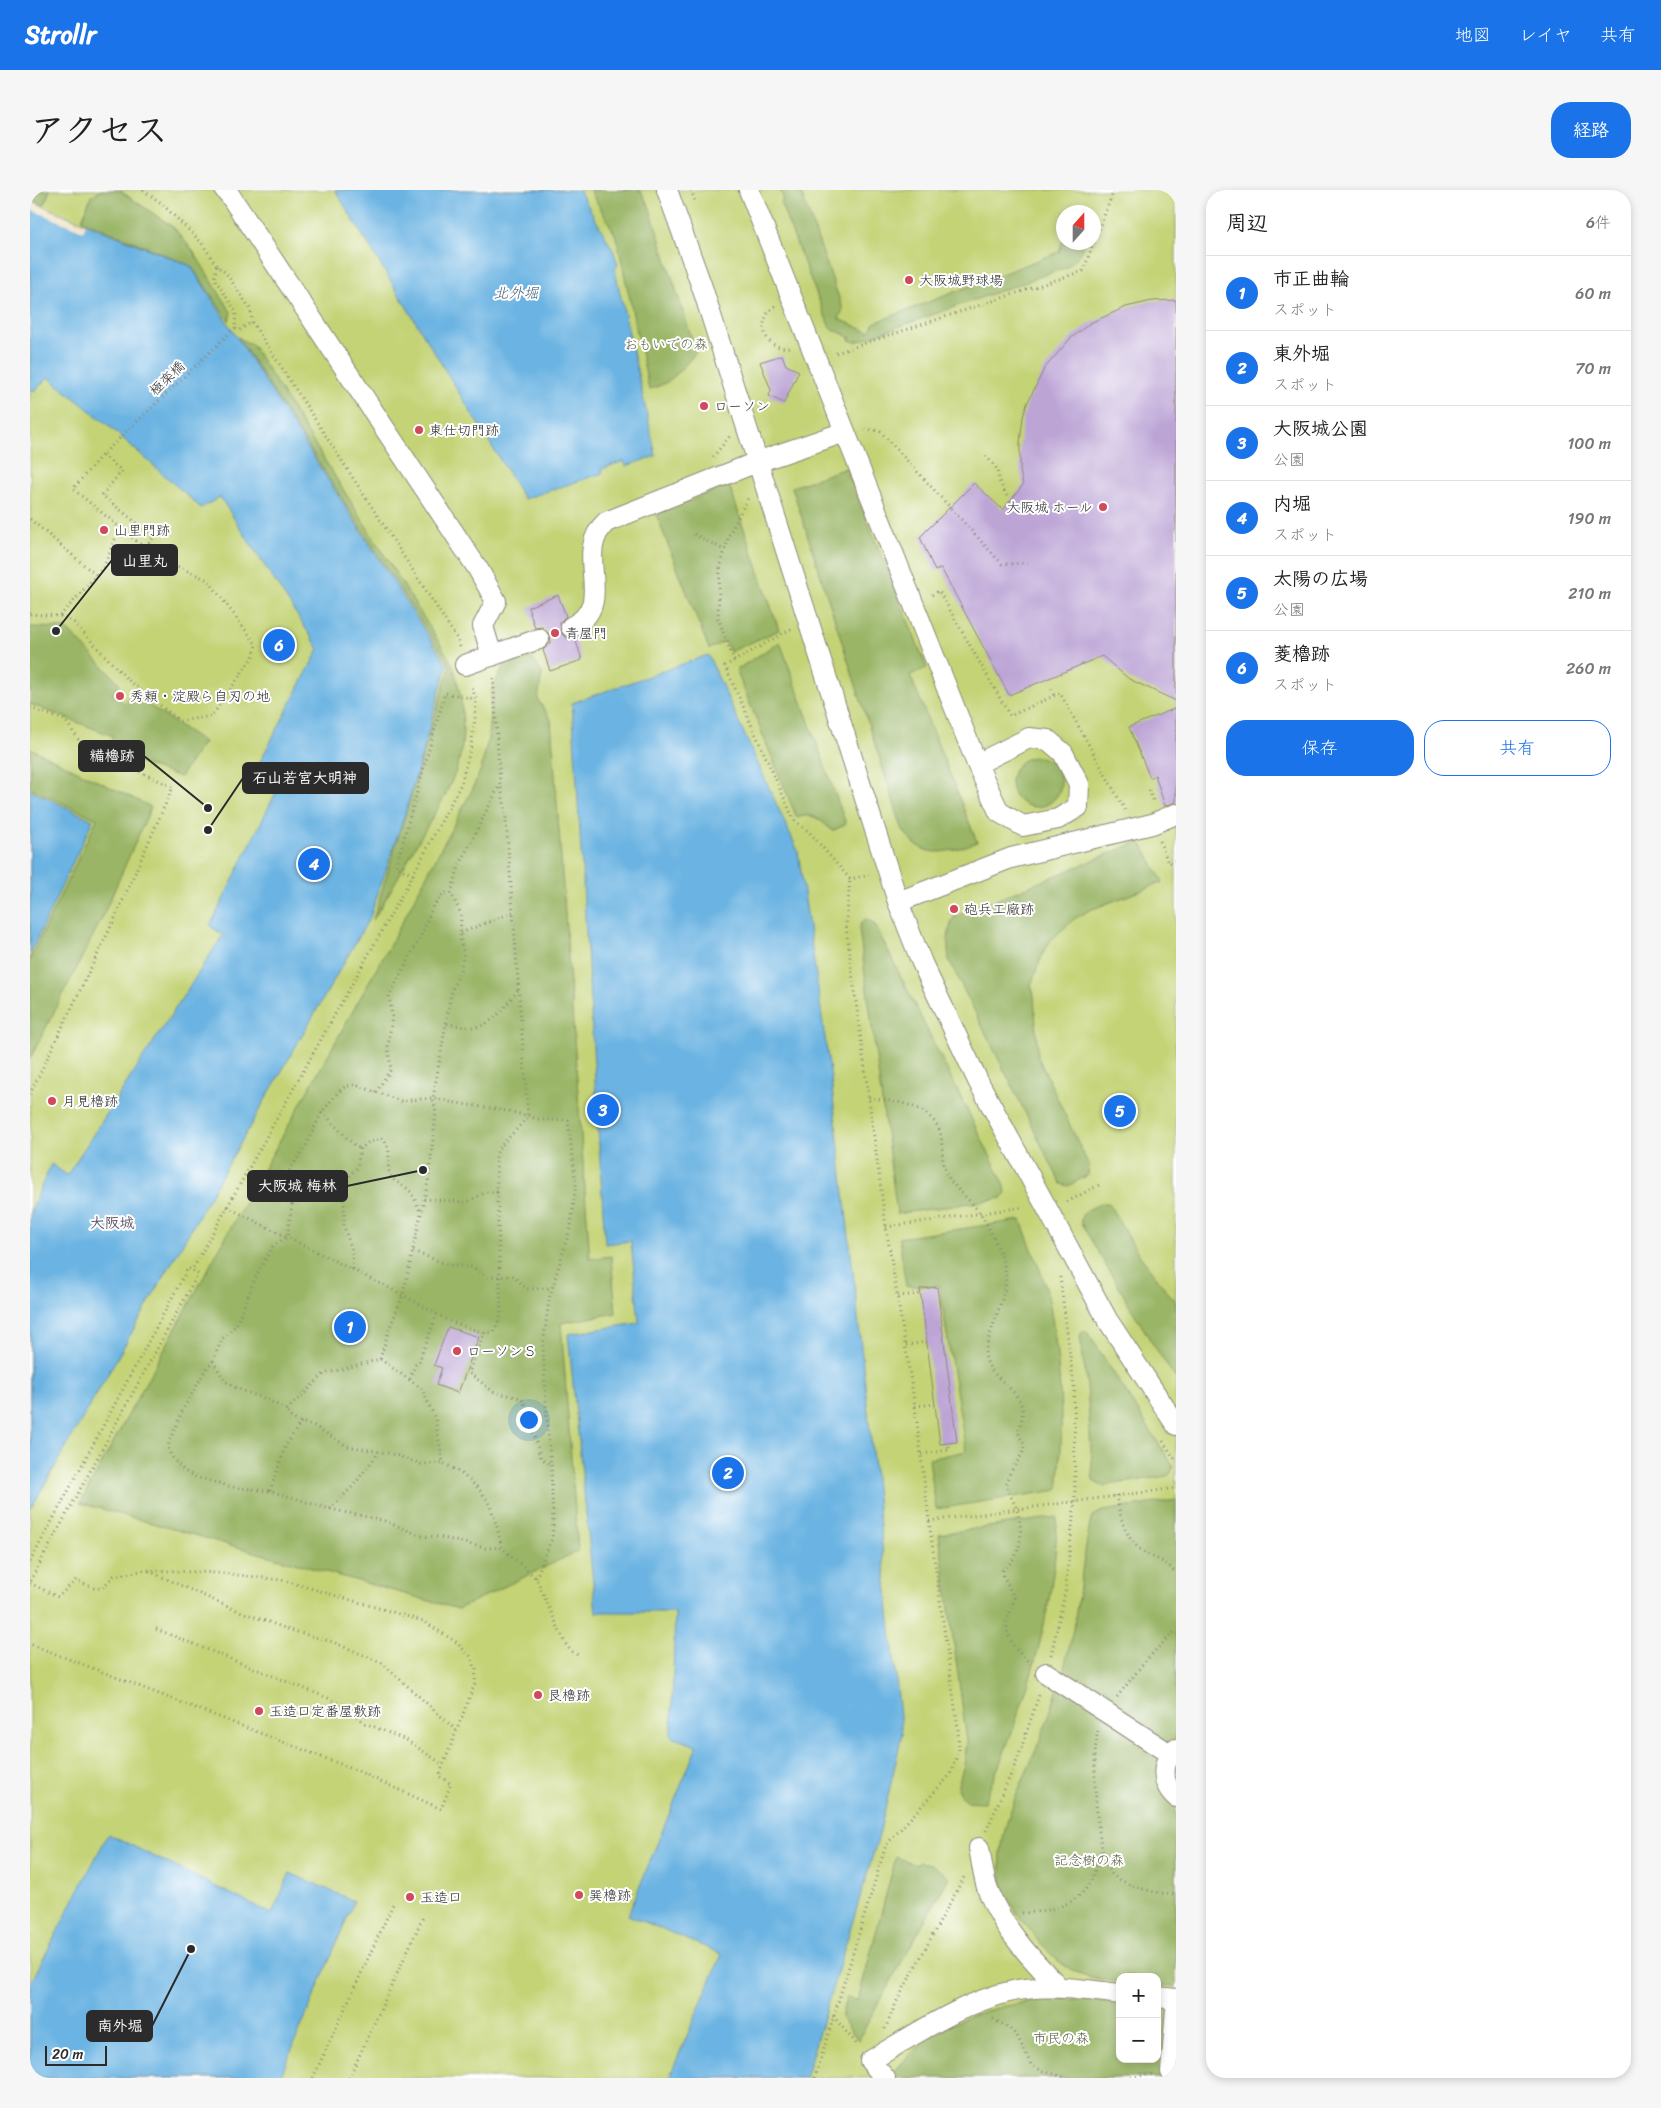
<!DOCTYPE html>
<html lang="ja">
<meta charset="utf-8">
<style>
:root{--surface:#fff;--page:#f6f6f6;--text:#222;--muted:#767676;--line:#e0e0e0;--accent:#1a73e8}
body{margin:0;font-family:Sriracha,"Klee One",sans-serif;background:var(--page);color:var(--text)}
.controls{position:absolute;right:15px;bottom:15px;display:grid;overflow:hidden;border-radius:10px;box-shadow:0 2px 8px #0003}
.controls button{width:45px;height:45px;display:grid;place-items:center;padding:0;border:0;border-bottom:1px solid var(--line);background:var(--surface);color:var(--text);font:25px sans-serif}
.compass{position:absolute;left:1026px;top:15px;width:45px;height:45px;border-radius:50%;background:var(--surface);box-shadow:0 2px 8px #0003;rotate:21deg}
.scale{position:absolute;left:15px;bottom:12px;width:62px;box-sizing:border-box;padding-left:5px;border:2px solid #2b2b2b;border-top:0;font-size:14px;line-height:18px;white-space:nowrap;color:#2b2b2b;-webkit-text-stroke:4px #fff;paint-order:stroke}
.you{position:absolute;left:498px;top:1229px;width:18px;height:18px;margin:-12px;border:4px solid #fff;border-radius:50%;background:#1a73e8;box-shadow:0 0 0 8px #1a73e833}
.badge{display:grid;place-items:center;width:32px;height:32px;border-radius:50%;background:var(--accent);color:#fff;font-size:16px;font-weight:700}
.pin{position:absolute;translate:-50% -50%;border:2px solid #fff;box-shadow:0 1px 5px #0006}
.list{margin:0;padding:0;list-style:none}
h2{display:flex;justify-content:space-between;align-items:center;height:65px;margin:0;padding:0 20px;font-size:21px}
h2 small{font-size:16px;font-weight:400;color:var(--muted)}
.list li{display:grid;grid-template-columns:32px 1fr auto;gap:15px;align-items:center;box-sizing:border-box;height:75px;padding:0 20px;border-top:1px solid var(--line)}
.list b{display:block;font-size:19px;white-space:nowrap}
.list p{margin:0;font-size:16px;white-space:nowrap;color:var(--muted)}
.list em{font-size:16px;font-style:normal;color:var(--muted)}
.actions{display:flex;gap:10px;padding:15px 20px}
.actions a{flex:1;padding:11px 0;border:1px solid var(--accent);border-radius:20px;text-align:center;font-size:18px;color:var(--accent)}
.actions .main{background:var(--accent);color:#fff}
.map{position:relative;flex:none;width:1146px;height:1888px;overflow:hidden;border-radius:20px}
header{display:flex;align-items:center;gap:30px;box-sizing:border-box;height:70px;padding:0 25px;background:var(--accent);color:#fff}
header strong{font-size:24px}
nav{display:flex;gap:28px;margin-inline-start:auto;font-size:18px}
.intro{display:flex;align-items:center;justify-content:space-between;box-sizing:border-box;height:120px;padding:0 30px}
h1{margin:0;font-size:35px}
.button{padding:12px 22px;border-radius:20px;background:var(--accent);color:#fff;font-size:18px;font-weight:700}
main{display:flex;gap:30px;padding:0 30px}
aside{flex:1;background:var(--surface);border-radius:20px;box-shadow:0 2px 8px #0003}
.map>svg:first-child{display:block}
.green{fill:#c3d375;stroke:#777f50;fill-rule:evenodd}
.forest{fill:#9ab566;stroke:#627048}
.water{fill:#6ab3e2;stroke:#4a6f86}
.pier{fill:#f1e3c7}
.building{fill:#bca4d5}
.lines{fill:none;stroke-linecap:round;stroke-linejoin:round}
.minor-casing{stroke:#8e8779;stroke-width:22}
.path{stroke:#8e8779;stroke-width:3;stroke-dasharray:1 4;stroke-linecap:butt}
.minor{stroke:#fff;stroke-width:20}
.poi-dot{fill:#d1495b;stroke:#fff;stroke-width:2}
.labels{text-anchor:middle;stroke-width:4;stroke-linejoin:round;paint-order:stroke}
.poi-label{font-size:14px;fill:#2b2b2b;stroke:#fff;text-anchor:start}
.park-label{font-size:14px;fill:#595d41;stroke:#fff}
.street-label{font-size:14px;fill:#2b2b2b;stroke:#fff}
.water-label{font-size:15px;font-style:italic;fill:#446174;stroke:#fff}
.neighbourhood-label{font-size:15px;font-weight:bold;fill:#5e5566;stroke:#fff}
.leader{fill:none;stroke:#2b2b2b;stroke-width:2}
.callout-dot{fill:#2b2b2b;stroke:#fff;stroke-width:2}
.callout{fill:#2b2b2b;stroke:#2b2b2b;stroke-width:2}
.callout-label{font-size:15px;text-anchor:middle;font-weight:bold;fill:#fff}
</style>
<header>
<strong>Strollr</strong>
<nav><a>地図</a><a>レイヤ</a><a>共有</a></nav>
</header>
<div class="intro"><h1>アクセス</h1><a class="button">経路</a></div>
<main>
<div class="map">
<svg width="1146" height="1888" viewBox="0 0 1146 1888">
<rect width="100%" height="100%" fill="#fff"/>
<filter id="ink" filterUnits="userSpaceOnUse"><feTurbulence type="fractalNoise" baseFrequency=".02" numOctaves="2"/><feDisplacementMap in="SourceGraphic" scale="10" xChannelSelector="R" yChannelSelector="G"/><feConvolveMatrix kernelMatrix="1 2 1 2 8 2 1 2 1" color-interpolation-filters="sRGB"/></filter>
<filter id="wash" filterUnits="userSpaceOnUse"><feTurbulence type="fractalNoise" baseFrequency=".0096" numOctaves="4" result="noise"/><feDisplacementMap in="SourceGraphic" scale="20" xChannelSelector="R" yChannelSelector="G"/><feGaussianBlur stdDeviation="1.12" result="paint"/><feColorMatrix in="noise" values="0 0 0 0 0 0 0 0 0 0 0 0 0 0 0 0 0 1.4 0 .05"/><feComposite in="paint" operator="in"/></filter>
<g filter="url(#wash)">
<rect width="100%" height="100%" fill="#f1e3c7"/>
<path class="green" d="M 0,0 L 1146,0 L 1146,1888 L 0,1888 ZM 1034,22 L 1064,22 L 1064,52 L 1034,52 ZM 1090,1787 L 1127,1787 L 1127,1869 L 1090,1869 Z"/>
<path class="forest" d="M 0,0 L 20,0 L 14,15 L 0,9 Z
M 72,0 L 89,0 L 143,37 L 163,61 L 201,122 L 199,131 L 161,76 L 52,30 L 61,6 Z
M 560,0 L 610,0 L 619,16 L 666,162 C 652,178 641,195 619,199 L 588,54 L 585,44 Z
M 750,0 L 770,0 L 813,119 L 809,129 L 839,142 L 844,133 L 1029,62 L 1033,50 L 1034,52 L 1053,53 C 1052,64 1046,69 1037,77 L 826,152 L 819,150 L 820,147 L 800,138 L 751,15 L 753,7 Z
M 208,147 L 223,156 L 422,473 C 431,500 435,527 432,556 C 427,591 405,623 387,653 C 373,679 358,705 343,730 L 420,476 Z
M 816,278 L 897,478 L 880,485 L 947,652 C 916,663 892,672 872,638 L 762,297 Z
M 699,295 L 749,440 L 700,462 L 695,451 L 679,459 L 626,324 Z
M 0,437 L 33,438 L 38,440 L 90,494 L 82,504 L 94,513 L 102,504 L 174,552 L 150,587 L 78,562 L 83,546 L 0,514 Z
M 750,452 L 816,634 L 802,641 C 791,630 783,622 767,628 L 706,480 Z
M 489,461 L 504,471 L 512,483 L 508,510 L 521,530 L 560,1069 L 581,1066 L 586,1123 L 531,1133 L 548,1361 L 428,1419 L 50,1313 L 199,1041 L 361,753 L 442,600 L 451,579 L 458,549 L 462,499 L 479,466 Z
M 0,558 L 121,617 L 71,730 L 0,869 L 0,769 L 67,629 L 0,598 Z
M981 592a25 25 0 1 1 50 0a25 25 0 1 1-50 0Z
M 1110,651 L 1133,692 L 1060,720 L 1044,729 L 1021,750 L 1013,763 L 1001,795 L 1004,805 L 1008,867 L 1059,976 L 1058,985 L 1038,996 L 1031,994 L 919,770 C 917,755 917,741 924,727 Z
M 835,729 L 839,730 L 845,735 L 975,996 L 976,1003 L 973,1008 L 867,1024 L 829,739 L 831,733 Z
M 1072,1013 L 1078,1013 L 1110,1066 L 1146,1113 L 1146,1189 L 1119,1148 L 1051,1033 C 1050,1020 1063,1018 1072,1013 Z
M 991,1030 C 999,1054 1014,1085 1019,1110 C 1030,1171 1035,1238 1028,1300 L 906,1319 L 899,1269 L 936,1261 L 909,1096 L 876,1096 L 869,1048 Z
M 1053,1141 L 1058,1143 L 1143,1276 L 1141,1283 L 1137,1286 L 1072,1296 L 1063,1291 L 1057,1196 L 1050,1146 Z
M 1146,1310 L 1146,1796 L 1127,1795 L 1127,1787 L 1090,1787 L 1090,1792 C 1047,1787 1031,1779 1004,1745 C 991,1729 976,1711 972,1690 C 964,1642 993,1593 1010,1550 C 1020,1525 1028,1499 1035,1474 C 1048,1427 1051,1377 1061,1329 L 1064,1325 L 1073,1321 Z
M 1027,1327 C 1026,1426 992,1522 954,1612 L 938,1611 L 930,1605 L 927,1598 L 934,1575 L 937,1551 L 909,1344 Z
M 866,1667 L 887,1675 L 889,1672 L 901,1674 L 919,1687 L 828,1850 L 811,1827 L 816,1808 L 828,1810 Z
M 1021,1808 L 1090,1813 L 1090,1869 L 1127,1869 L 1127,1817 L 1146,1818 L 1146,1888 L 859,1888 C 872,1872 889,1854 907,1843 C 940,1821 982,1814 1021,1808 Z"/>
<path class="water" d="M 305,0 L 549,0 L 583,60 L 588,74 L 585,80 L 626,266 L 596,276 L 594,271 L 572,279 L 573,283 L 494,309 Z
M 0,11 L 161,76 L 417,475 L 376,621 L 340,727 L 0,1320 L 0,1023 L 21,974 L 37,985 L 193,745 L 180,736 L 248,598 L 223,585 L 289,459 L 190,307 L 171,318 L 78,235 L 18,187 L 6,200 L 0,200 Z
M 678,465 L 768,661 L 801,889 L 826,1108 L 872,1545 L 849,1645 L 775,1888 L 639,1888 L 692,1764 L 598,1725 L 667,1556 L 641,1547 L 645,1422 L 566,1422 L 538,1144 L 609,1133 L 601,1051 L 575,1054 L 542,513 Z
M 0,600 L 63,630 L 0,764 Z
M 78,1644 L 242,1724 L 260,1683 L 324,1711 L 250,1888 L 0,1888 L 0,1794 Z"/>
<path class="pier" d="M 0,11 L 56,34 L 53,41 L 0,19 Z"/>
<g id="blocks">
<path class="building" d="M 1146,110 L 1146,511 L 1099,489 L 1072,466 L 979,505 L 911,378 L 905,381 L 890,347 L 944,293 L 973,320 L 993,295 L 990,280 L 990,253 L 993,227 L 997,214 L 1014,179 L 1040,149 L 1060,133 L 1096,117 L 1122,111 Z
M 752,165 L 756,175 L 769,181 L 754,213 L 739,206 L 741,200 L 730,172 Z
M 528,405 L 536,426 L 530,432 L 531,443 L 536,448 L 545,448 L 552,470 L 520,481 L 513,460 L 521,452 L 520,445 L 512,437 L 505,438 L 498,417 Z
M 1146,518 L 1146,612 L 1135,616 L 1125,585 L 1120,588 L 1099,537 Z
M 907,1097 L 927,1252 L 910,1254 L 890,1099 Z
M 418,1137 L 449,1147 L 428,1203 L 406,1195 L 412,1178 L 404,1175 Z"/>
</g>
</g>
<g filter="url(#ink)">
<use href="#blocks" fill-opacity="0" stroke="#8e8779" stroke-width="1"/>
<g class="lines">
<defs>
<path id="minor" d="M 195,0 L 199,4 L 448,379 L 466,411 L 453,436 L 462,466
M 637,0 L 672,97 L 868,712 L 892,773 L 948,891 L 1077,1129 L 1146,1235
M 719,0 L 947,574 L 969,622 L 993,636 L 1028,629 L 1048,617 L 1049,594 L 1033,563 L 1018,550 L 999,548 L 947,574
M 541,437 C 589,414 541,365 576,332 L 727,272 L 815,242
M 435,475 L 509,449
M 868,712 L 981,668 L 1122,634 L 1146,624
M 1016,1483 L 1140,1564
M 1146,1559 C 1130,1573 1131,1593 1146,1607
M 949,1658 C 952,1672 953,1689 959,1703 C 974,1740 1002,1770 1030,1798
M 1127,1807 L 1146,1809
M 1141,1882 L 1146,1818
M 855,1888 L 840,1871 C 885,1844 942,1806 995,1799 C 1026,1795 1059,1800 1090,1804"/>
</defs>
<use href="#minor" class="minor-casing"/>
<path class="path" d="M 113,0 L 131,13 L 171,52 L 187,76 L 196,83 L 221,120 L 222,132 L 415,430 L 428,450 L 430,457
M 661,0 L 666,14
M 187,76 L 184,88 L 206,122 L 205,138 L 208,141 L 222,132
M 745,116 C 724,131 735,162 760,157
M 806,163 L 1053,81 L 1084,0
M 835,239 L 850,241 L 972,374 L 1001,373
M 73,265 L 92,281 L 72,305 L 124,347 L 115,358
M 956,266 L 967,279 L 970,293 L 979,309
M 683,267 L 700,246
M 0,329 L 67,386
M 664,344 L 694,360
M 902,405 L 909,401 L 980,526 L 1030,503 L 1095,620
M 0,424 L 30,426 L 74,377 L 84,351 L 92,338
M 30,426 L 44,433 L 97,489 L 150,531 L 182,526 L 224,465 L 226,454 L 178,390 L 126,367 L 43,299 L 68,269 L 205,138
M 761,439 L 695,476 L 764,630 L 779,642 L 820,689 L 839,685
M 704,471 L 688,428 L 690,378 L 699,345 L 718,308
M 1022,499 L 1024,506
M 0,518 L 35,530 L 48,549 L 64,561 L 143,597 L 85,728 L 0,904
M 1119,600 L 1124,613
M 1130,651 L 1138,673 L 1146,671
M 383,685 L 366,676 L 415,503 L 445,509
M 431,743 L 483,722 L 475,617 L 470,594 L 463,485
M 417,834 C 426,835 436,838 444,837 C 464,836 477,813 488,800
M 346,902 L 361,879 L 358,857 L 362,826 L 359,806 L 390,748 L 403,716 L 414,703 L 421,703 L 429,676 L 470,594
M 839,908 C 860,911 886,912 902,929 C 918,945 908,965 916,983 C 924,999 940,1009 950,1023 C 960,1038 975,1069 976,1086 C 977,1104 959,1141 955,1163 C 958,1196 1007,1198 988,1241 C 989,1246 992,1250 994,1255 C 997,1263 978,1280 977,1292 C 976,1301 983,1309 986,1317 C 994,1341 993,1364 973,1380 L 973,1385 L 984,1408 C 983,1416 980,1421 978,1428 C 972,1444 988,1465 1001,1473
M 292,922 C 306,934 315,949 330,959
M 467,1002 L 471,1125 L 464,1142 L 454,1143 L 439,1183 L 464,1202 L 491,1208 L 494,1212 L 511,1268 L 521,1275
M 394,1009 L 437,1012 L 456,1002 L 467,1002 L 466,965 L 469,958 L 498,927 L 483,722
M 1037,1012 L 1069,995
M 197,1017 L 373,1105 L 419,1131 L 454,1143
M 856,1037 L 994,1017
M 383,1061 L 419,1075 L 442,1077 L 458,1087 L 483,1086 L 497,1099 L 522,1098
M 323,1079 L 322,1061 L 314,1036 L 314,1001 L 321,983 L 327,978 L 330,959 L 338,953 L 351,948 C 365,958 355,972 360,984 C 363,992 372,994 378,999 C 384,1004 387,1016 391,1023
M 868,1106 L 891,1104
M 876,1155 L 897,1152
M 350,1169 L 360,1137 L 373,1105 L 398,992 L 406,923 L 403,908 L 422,799 L 430,782 L 434,763 L 430,749 L 431,724 L 421,703
M 183,1171 L 195,1191 L 208,1199 L 236,1209 L 257,1220 L 259,1226 L 267,1231 L 284,1236 L 317,1256 L 362,1264 L 391,1274 L 413,1273
M 380,1189 L 385,1175 L 389,1172 L 407,1124
M 885,1216 L 905,1214
M 257,1220 L 294,1184 L 350,1169 L 392,1199 L 405,1228 L 413,1273 C 428,1280 450,1296 458,1312 C 465,1326 468,1343 472,1358
M 1133,1251 L 1146,1271
M 892,1264 L 919,1260 L 918,1253
M 240,1301 L 256,1255 L 271,1232
M 1086,1305 C 1091,1330 1096,1355 1121,1366 C 1132,1371 1139,1374 1146,1384
M 300,1319 L 323,1296 L 349,1262
M 899,1331 L 1146,1298
M 0,1372 L 158,1078 L 162,1080
M 119,1381 L 201,1418 L 260,1440 L 303,1452 L 352,1473 L 426,1540
M 506,1388 L 522,1348 L 523,1334 L 521,1275 L 517,1231 L 513,1156 L 519,1109 L 541,1035 L 546,994 L 538,930 L 512,930 L 478,921 L 420,912 L 403,908 L 371,911 L 326,895 L 316,896 L 308,902 L 292,922 L 276,955 L 258,983 L 262,1015 L 257,1047 L 243,1056 L 227,1084 L 206,1135 L 192,1149 L 183,1171 L 177,1178 L 153,1219 L 139,1252 L 138,1258 L 141,1266 L 154,1281 L 166,1287 L 202,1297 L 240,1301 L 300,1319 L 355,1331 L 392,1346 L 409,1347 L 455,1358 L 472,1358 L 506,1388 L 535,1453 L 540,1460 L 549,1466
M 0,1391 L 168,1084 L 162,1080 L 383,685 L 431,594 L 441,556 L 445,529 L 446,510 L 441,494
M 0,1393 L 28,1407 L 46,1390 L 64,1398 L 72,1398 L 84,1386 L 116,1380 L 191,1383 L 252,1390 L 393,1431 L 426,1452 L 440,1466 L 446,1479 L 445,1493 L 409,1586 L 421,1594 L 411,1619 L 328,1581 L 0,1454
M 126,1439 L 298,1508 L 314,1516 L 335,1533 L 376,1550 L 414,1575
M 1021,1465 L 1035,1403 L 1045,1310 L 1044,1197 L 1030,1087
M 1087,1507 L 1117,1469 L 1146,1440
M 1068,1541 C 1061,1566 1066,1658 1079,1680 C 1089,1696 1129,1704 1146,1705
M 956,1641 L 988,1568 L 1010,1502
M 992,1723 C 1015,1722 1043,1717 1057,1697 C 1064,1688 1067,1672 1071,1661
M 803,1826 L 828,1856
M 963,1829 L 978,1837 L 987,1846 L 1001,1874 L 1009,1879 L 1036,1888
M 855,1839 L 867,1811 L 934,1687
M 283,1888 L 364,1712
M 319,1888 L 394,1725
M 785,1888 L 856,1655 L 920,1585 L 929,1561 L 928,1539 L 899,1331 L 885,1216 L 856,1037 L 816,737 L 820,689
M 1096,1888 L 1123,1884"/>
<use href="#minor" class="minor"/>
</g>
</g>
<g class="poi-dot">
<circle cx="879" cy="90" r="5"/>
<circle cx="674" cy="216" r="5"/>
<circle cx="389" cy="240" r="5"/>
<circle cx="1073" cy="317" r="5"/>
<circle cx="74" cy="340" r="5"/>
<circle cx="525" cy="443" r="5"/>
<circle cx="90" cy="506" r="5"/>
<circle cx="924" cy="719" r="5"/>
<circle cx="22" cy="911" r="5"/>
<circle cx="427" cy="1161" r="5"/>
<circle cx="508" cy="1505" r="5"/>
<circle cx="229" cy="1521" r="5"/>
<circle cx="549" cy="1705" r="5"/>
<circle cx="380" cy="1707" r="5"/>
</g>
<g class="labels">
<g class="poi-label">
<text x="889" y="95">大阪城野球場</text>
<text x="684" y="221">ローソン</text>
<text x="399" y="245">東仕切門跡</text>
<text x="1063" y="322" text-anchor="end">大阪城 ホール</text>
<text x="84" y="345">山里門跡</text>
<text x="535" y="448">青屋門</text>
<text x="100" y="511">秀頼・淀殿ら自刃の地</text>
<text x="934" y="724">砲兵工廠跡</text>
<text x="32" y="916">月見櫓跡</text>
<text x="437" y="1166">ローソンＳ</text>
<text x="518" y="1510">艮櫓跡</text>
<text x="239" y="1526">玉造口定番屋敷跡</text>
<text x="559" y="1710">巽櫓跡</text>
<text x="390" y="1712">玉造口</text>
</g>
<g class="park-label">
<text x="636" y="159">おもいでの森</text>
<text x="1059" y="1675">記念樹の森</text>
<text x="1031" y="1853">市民の森</text>
</g>
<g class="street-label">
<text transform="translate(137 188) rotate(-44)" y="5">極楽橋</text>
</g>
<g class="water-label">
<text x="486" y="108">北外堀</text>
</g>
<g class="neighbourhood-label">
<text x="82" y="1038">大阪城</text>
</g>
</g>
<path class="leader" d="M26 441L82 370M178 618L114 566M178 640L213 588M393 980L317 996M161 1759L122 1836"/>
<g class="callout-dot">
<circle cx="26" cy="441" r="5"/>
<circle cx="178" cy="618" r="5"/>
<circle cx="178" cy="640" r="5"/>
<circle cx="393" cy="980" r="5"/>
<circle cx="161" cy="1759" r="5"/>
</g>
<g class="callout">
<rect x="82" y="355" width="65" height="30" rx="5"/>
<rect x="49" y="551" width="65" height="30" rx="5"/>
<rect x="213" y="573" width="125" height="30" rx="5"/>
<rect x="218" y="981" width="99" height="30" rx="5"/>
<rect x="57" y="1821" width="65" height="30" rx="5"/>
</g>
<g class="callout-label">
<text x="115" y="376">山里丸</text>
<text x="82" y="571">糒櫓跡</text>
<text x="275" y="593">石山若宮大明神</text>
<text x="267" y="1001">大阪城 梅林</text>
<text x="90" y="1841">南外堀</text>
</g>
</svg>
<div class="controls">
<button>+</button>
<button>−</button>
</div>
<svg class="compass" viewBox="-18 -18 36 36"><path d="M0-13l5 13h-10z" fill="#e53935"/><path d="M0 13l5-13h-10z" fill="#767676"/></svg>
<div class="scale">20 m</div>
<div class="you"></div>
<div class="pin badge" style="left:320px;top:1137px">1</div>
<div class="pin badge" style="left:698px;top:1283px">2</div>
<div class="pin badge" style="left:573px;top:920px">3</div>
<div class="pin badge" style="left:284px;top:674px">4</div>
<div class="pin badge" style="left:1090px;top:921px">5</div>
<div class="pin badge" style="left:249px;top:455px">6</div>
</div>
<aside>
<h2>周辺<small>6件</small></h2>
<ul class="list">
<li><span class="badge">1</span><div><b>市正曲輪</b><p>スポット</p></div><em>60 m</em></li>
<li><span class="badge">2</span><div><b>東外堀</b><p>スポット</p></div><em>70 m</em></li>
<li><span class="badge">3</span><div><b>大阪城公園</b><p>公園</p></div><em>100 m</em></li>
<li><span class="badge">4</span><div><b>内堀</b><p>スポット</p></div><em>190 m</em></li>
<li><span class="badge">5</span><div><b>太陽の広場</b><p>公園</p></div><em>210 m</em></li>
<li><span class="badge">6</span><div><b>菱櫓跡</b><p>スポット</p></div><em>260 m</em></li>
</ul>
<div class="actions"><a class="main">保存</a><a>共有</a></div>
</aside>
</main>
